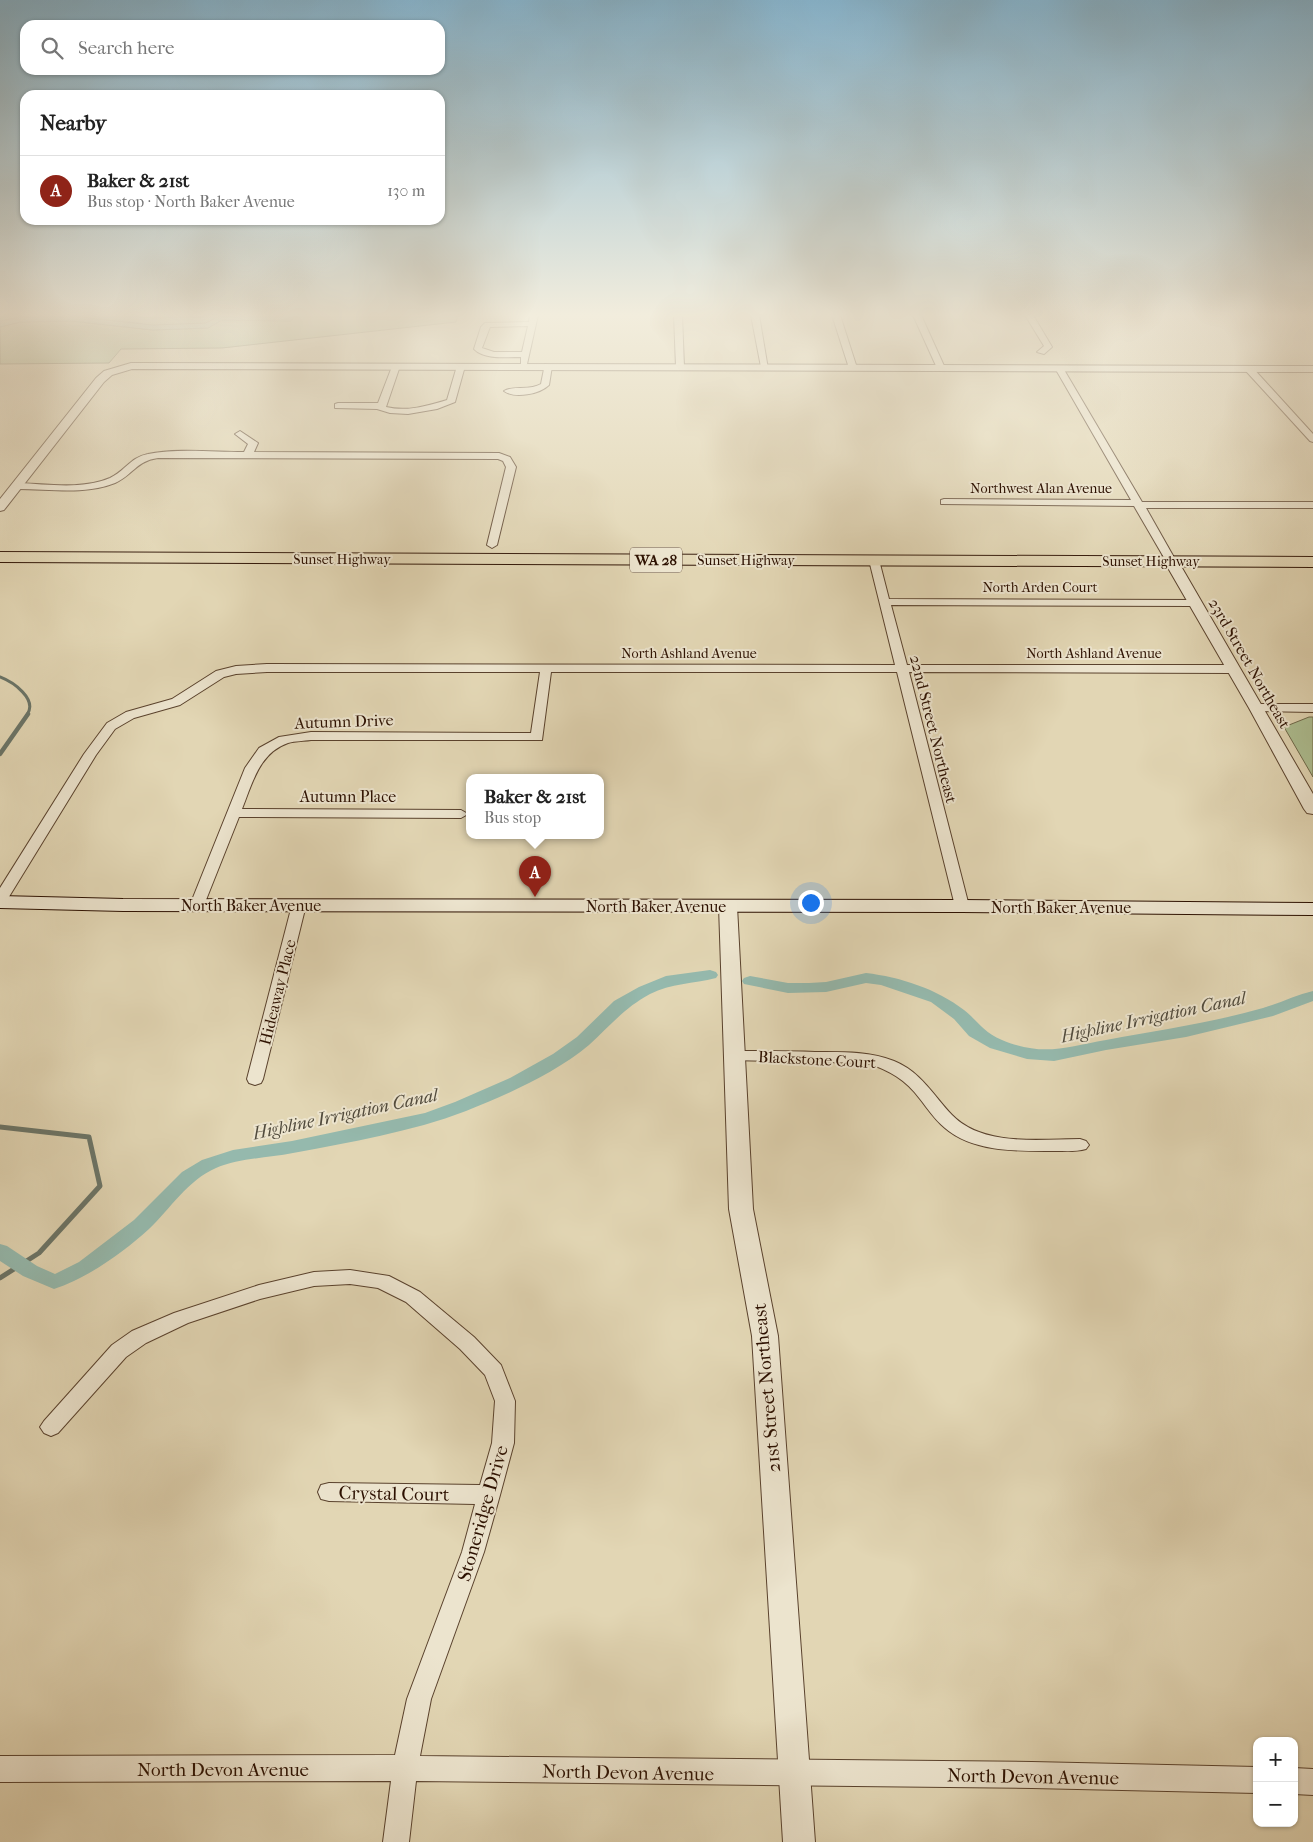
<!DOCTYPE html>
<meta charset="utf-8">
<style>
:root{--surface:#fff;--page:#f6f6f6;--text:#222;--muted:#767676;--line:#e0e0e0;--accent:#8f2418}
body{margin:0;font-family:"IM FELL French Canon",serif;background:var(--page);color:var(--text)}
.controls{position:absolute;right:15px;bottom:15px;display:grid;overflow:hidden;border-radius:10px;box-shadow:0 1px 4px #0004}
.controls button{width:45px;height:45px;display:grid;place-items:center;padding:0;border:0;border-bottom:1px solid var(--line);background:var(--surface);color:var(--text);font:25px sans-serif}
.you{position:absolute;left:810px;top:902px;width:18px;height:18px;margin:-12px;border:4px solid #fff;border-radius:50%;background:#1a73e8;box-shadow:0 0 0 8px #1a73e833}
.badge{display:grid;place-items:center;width:32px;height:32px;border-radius:50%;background:var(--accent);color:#fff;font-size:16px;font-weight:700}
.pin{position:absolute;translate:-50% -41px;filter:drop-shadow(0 1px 2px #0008)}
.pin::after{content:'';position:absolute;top:26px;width:18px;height:15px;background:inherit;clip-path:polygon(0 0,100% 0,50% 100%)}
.popup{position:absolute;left:466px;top:774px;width:138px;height:65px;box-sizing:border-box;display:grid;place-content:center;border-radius:10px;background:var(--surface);filter:drop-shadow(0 1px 4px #0005);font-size:16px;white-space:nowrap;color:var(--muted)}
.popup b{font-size:19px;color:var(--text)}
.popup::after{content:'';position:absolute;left:50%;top:100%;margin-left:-10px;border:10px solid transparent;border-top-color:var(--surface)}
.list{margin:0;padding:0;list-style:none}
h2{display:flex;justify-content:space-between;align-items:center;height:65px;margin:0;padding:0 20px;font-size:21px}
h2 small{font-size:16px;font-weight:400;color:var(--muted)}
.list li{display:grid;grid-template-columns:32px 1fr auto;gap:15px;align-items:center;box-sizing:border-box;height:70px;padding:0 20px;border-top:1px solid var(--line)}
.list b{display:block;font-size:19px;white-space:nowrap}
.list p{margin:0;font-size:16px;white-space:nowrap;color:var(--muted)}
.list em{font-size:16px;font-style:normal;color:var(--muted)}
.icon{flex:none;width:28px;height:28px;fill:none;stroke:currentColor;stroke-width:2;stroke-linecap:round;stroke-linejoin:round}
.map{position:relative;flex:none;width:1313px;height:1842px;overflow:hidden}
.search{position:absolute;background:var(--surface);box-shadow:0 1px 4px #0004;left:20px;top:20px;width:425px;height:55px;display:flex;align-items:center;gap:12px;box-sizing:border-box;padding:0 18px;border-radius:15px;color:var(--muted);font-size:19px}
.panel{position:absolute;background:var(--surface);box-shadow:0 1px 4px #0004;left:20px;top:90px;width:425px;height:135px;border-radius:15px}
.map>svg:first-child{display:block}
.green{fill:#adbf92;stroke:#6c6849}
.water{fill:#95b9ad;stroke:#6b7568}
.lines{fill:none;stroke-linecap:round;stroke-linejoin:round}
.shore{stroke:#606456;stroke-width:1}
.stream-far2{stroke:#6b7568;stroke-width:3}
.stream-far1{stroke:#6b7568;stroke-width:4.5}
.stream{stroke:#6b7568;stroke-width:5}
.canal{fill:#95b9ad;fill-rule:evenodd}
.minor-casing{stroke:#5a422d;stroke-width:2}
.tertiary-casing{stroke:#5a422d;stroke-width:2}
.secondary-casing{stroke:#2c1000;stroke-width:2}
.trunk-casing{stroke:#2c1000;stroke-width:2}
.minor{fill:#ece4ce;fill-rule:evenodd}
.tertiary{fill:#ece4ce;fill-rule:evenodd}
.secondary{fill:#ece4ce;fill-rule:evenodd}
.trunk{fill:#e2d6b4;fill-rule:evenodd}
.labels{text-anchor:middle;stroke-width:4;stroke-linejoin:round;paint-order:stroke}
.far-street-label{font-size:14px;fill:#2c1000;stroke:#ece4ce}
.shield{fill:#ece4ce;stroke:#66503e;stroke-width:1}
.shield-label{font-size:15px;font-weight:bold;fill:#2c1000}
.street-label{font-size:16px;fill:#2c1000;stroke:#ece4ce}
.water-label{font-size:18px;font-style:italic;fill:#514b3d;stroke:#ece4ce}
.near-street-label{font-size:19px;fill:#2c1000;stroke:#ece4ce}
</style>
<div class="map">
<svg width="1313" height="1842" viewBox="0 0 1313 1842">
<rect width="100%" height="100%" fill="#e2d6b4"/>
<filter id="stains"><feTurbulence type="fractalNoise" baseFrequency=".004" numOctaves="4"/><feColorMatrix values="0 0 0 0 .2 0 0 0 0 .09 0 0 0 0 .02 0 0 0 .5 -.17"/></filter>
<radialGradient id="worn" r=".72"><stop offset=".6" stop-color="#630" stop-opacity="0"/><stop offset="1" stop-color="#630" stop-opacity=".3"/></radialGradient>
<path class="green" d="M 295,315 L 458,315 L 456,322 L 222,348 L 121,349 L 109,363 L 0,364 L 0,327 L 20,322 L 71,321 L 153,330 L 208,328 L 222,320 L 291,321 Z
M 1309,717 L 1313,717 L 1313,777 L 1284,727 Z"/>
<path class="water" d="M 0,315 L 23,315 L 21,317 L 30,315 L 295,315 L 291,321 L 222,320 L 208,328 L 153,330 L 71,321 L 20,322 L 0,327 Z"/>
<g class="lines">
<path class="shore" d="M 123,315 L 153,318 L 204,317 L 208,315
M 230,315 L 289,315
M 0,321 L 20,317 L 71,316 L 153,325 L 206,323 L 221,315"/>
<path class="stream-far2" d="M 0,677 C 13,682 38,699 27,715"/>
<path class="stream-far1" d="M 0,754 L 28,714"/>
<path class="stream" d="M 0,1127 L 89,1137 L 100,1186 L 39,1253 L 0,1278"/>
<path class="canal" d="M 710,970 L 716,972 L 718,975 L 716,978 C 693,984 671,983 650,994 C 624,1008 610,1026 589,1045 C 554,1074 508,1094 466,1111 C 411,1132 351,1142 293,1153 C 268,1158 240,1158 216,1168 C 188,1180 170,1209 149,1229 C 124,1252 86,1279 54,1289 L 23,1276 L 0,1261 L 0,1244 L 7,1246 L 37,1266 L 55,1274 L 79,1262 L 134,1220 L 182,1172 L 202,1160 L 233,1150 L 292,1141 L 425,1113 L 455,1102 L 510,1078 L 553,1054 L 577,1037 L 614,1001 L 639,987 L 666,976 Z
M 866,973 C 900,977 937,989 964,1010 C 979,1022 983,1032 1002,1040 C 1043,1057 1066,1047 1106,1040 C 1159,1030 1211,1023 1263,1008 C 1280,1003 1296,995 1313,991 L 1313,1001 L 1273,1016 L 1186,1037 L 1106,1050 L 1054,1061 L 1027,1059 L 990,1048 L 969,1036 L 954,1019 L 931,1002 L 881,985 L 866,983 L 826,992 L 788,993 L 744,984 L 742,981 L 744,978 L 750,976 L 788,983 L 809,983 L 826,982 Z"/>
<defs>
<path id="minor" d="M 530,315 L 538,315 L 527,364 L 521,364 L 521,357 C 506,357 485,360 474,349 L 481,327 L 485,323 L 529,322 ZM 528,326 L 522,352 L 494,352 L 482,348 L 490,327 Z
M 674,315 L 682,315 L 684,367 L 680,369 L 676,367 Z
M 751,315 L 759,315 L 768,369 L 761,367 Z
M 832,315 L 840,315 L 857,368 L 856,370 L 849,368 Z
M 913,315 L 921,315 L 945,368 L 944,370 L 937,368 Z
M 1025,315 L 1033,315 L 1052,347 L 1044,354 L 1037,352 L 1044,346 Z
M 393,364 L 400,366 L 386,407 C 407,412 427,406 447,400 L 457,366 L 461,364 L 465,366 L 455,402 L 437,409 L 408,414 L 390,413 L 377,409 L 335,408 L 335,404 L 338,403 L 378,403 Z
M 545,364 L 552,366 L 549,385 C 540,394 515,399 504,391 C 513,385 529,391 541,384 Z
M 1056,366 L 1063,368 L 1142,502 L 1313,502 L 1313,508 L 1146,508 L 1176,561 L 1171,564 L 1166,561 L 1134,506 L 941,504 L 941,500 L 944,499 L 1131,500 L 1055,368 Z
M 1245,366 L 1251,366 L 1313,434 L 1313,442 L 1310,441 L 1245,370 Z
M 240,431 L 258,443 L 254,452 L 499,453 L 510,457 L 516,467 L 497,545 L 492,548 L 487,545 L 506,467 L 503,461 L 498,459 L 158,458 C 136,461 133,475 115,483 C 85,495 50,489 18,489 L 13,486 L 18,483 C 47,484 82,490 110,478 C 125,471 131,457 148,454 C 176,448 215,452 244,452 L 248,444 L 235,434 Z
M 874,557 L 879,560 L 889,599 L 1195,600 L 1201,603 L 1195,606 L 891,605 L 907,665 L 1233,665 L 1239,669 L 1233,673 L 909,672 L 969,906 L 967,909 L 957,909 L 955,906 L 897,672 L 551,672 L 542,740 L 311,740 C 304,741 295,741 288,743 C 259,753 252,784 242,809 L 461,810 L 468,814 L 461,818 L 239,817 L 204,905 L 202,908 L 192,908 L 190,905 L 245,768 L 259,748 L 279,737 L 311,732 L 531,733 L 540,672 L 267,672 L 236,674 L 224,677 L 180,705 L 134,718 L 115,729 L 96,755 L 7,900 L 5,903 L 0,904 L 0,888 L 84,754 L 107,723 L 126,712 L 172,699 L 216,671 L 236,666 L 267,664 L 895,665 L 869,560 Z
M 1257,704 L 1313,704 L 1313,712 L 1253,711 L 1251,708 L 1253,705 Z
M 299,901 L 304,902 L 306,905 L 263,1079 L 261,1083 L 255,1085 L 249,1083 L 247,1079 L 292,905 L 294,902 Z
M 735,1051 C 762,1051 789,1051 815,1052 C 842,1052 869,1051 894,1061 C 921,1072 933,1095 952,1115 C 983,1147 1040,1139 1080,1139 L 1086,1141 L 1089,1145 L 1086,1149 C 1076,1152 1066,1151 1056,1151 C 1020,1151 974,1153 945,1128 C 935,1120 928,1109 920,1099 C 906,1080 889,1070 867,1063 L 729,1060 L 727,1056 L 729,1052 Z
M 350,1270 L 389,1276 L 420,1292 L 474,1337 L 501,1365 L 515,1401 L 514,1443 L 500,1495 L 484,1552 L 431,1699 L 420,1756 L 1032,1762 L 1257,1767 L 1257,1793 L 1032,1788 L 416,1781 L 409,1842 L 383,1842 L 391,1781 L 0,1782 L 0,1756 L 395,1755 L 407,1699 L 462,1552 L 475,1504 L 329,1501 L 321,1499 L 318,1492 L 321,1485 L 329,1483 L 480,1485 L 492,1443 L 495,1401 L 485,1375 L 460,1349 L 406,1302 L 378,1288 L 350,1284 L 314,1286 L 260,1299 L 188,1323 L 146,1343 L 126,1357 L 58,1433 L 51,1436 L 44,1433 L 40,1427 L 44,1421 L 112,1345 L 132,1331 L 174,1313 L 259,1285 L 314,1272 Z
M 1294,1768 L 1313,1769 L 1313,1795 L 1294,1794 Z"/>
<path id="tertiary" d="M 131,363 L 1313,366 L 1313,372 L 132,369 L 112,375 L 104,382 L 4,510 L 0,511 L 0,499 L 96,378 L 104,371 Z
M 1171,557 L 1178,561 L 1313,794 L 1313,814 L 1307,813 L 1304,809 L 1249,708 L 1164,561 Z
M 728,900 L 735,902 L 737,906 L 753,1209 L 778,1336 L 815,1842 L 783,1842 L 752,1336 L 729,1209 L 719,906 L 721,902 Z"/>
<path id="secondary" d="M 0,896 L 123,899 L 962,900 L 1313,903 L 1313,915 L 962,912 L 123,911 L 0,908 Z"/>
<path id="trunk" d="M 0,552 L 1313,557 L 1313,567 L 0,562 Z"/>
</defs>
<use href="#minor" class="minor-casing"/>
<use href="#tertiary" class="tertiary-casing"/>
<use href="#secondary" class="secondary-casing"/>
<use href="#trunk" class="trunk-casing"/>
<use href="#minor" class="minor"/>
<use href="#tertiary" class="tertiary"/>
<use href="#secondary" class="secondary"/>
<use href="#trunk" class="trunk"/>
</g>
<linearGradient id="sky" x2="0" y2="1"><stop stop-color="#87b6d0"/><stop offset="0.55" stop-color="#f2eddd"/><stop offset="1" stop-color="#f2eddd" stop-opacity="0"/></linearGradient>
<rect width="1313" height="573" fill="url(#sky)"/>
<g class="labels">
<g class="far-street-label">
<text x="1041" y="493">Northwest Alan Avenue</text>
<text x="342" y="564">Sunset Highway</text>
<text x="746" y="565">Sunset Highway</text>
<text x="1151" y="566">Sunset Highway</text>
<text x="1040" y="592">North Arden Court</text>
<text x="689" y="658">North Ashland Avenue</text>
<text x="1094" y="658">North Ashland Avenue</text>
</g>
<rect class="shield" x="630" y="547.5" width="52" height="25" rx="4"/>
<g class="shield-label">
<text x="656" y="565">WA 28</text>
</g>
<g class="street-label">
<text transform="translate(1250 663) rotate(60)" y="6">23rd Street Northeast</text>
<text transform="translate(344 721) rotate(-2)" y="6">Autumn Drive</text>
<text transform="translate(934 729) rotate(76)" y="6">22nd Street Northeast</text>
<text x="348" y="802">Autumn Place</text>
<text x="251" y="911">North Baker Avenue</text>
<text x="656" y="912">North Baker Avenue</text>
<text x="1061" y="913">North Baker Avenue</text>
<text transform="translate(277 992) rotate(-76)" y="6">Hideaway Place</text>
<text transform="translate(817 1059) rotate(3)" y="6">Blackstone Court</text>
</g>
<g class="water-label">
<text transform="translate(1153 1017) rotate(-12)" y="6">Highline Irrigation Canal</text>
<text transform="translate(345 1114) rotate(-12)" y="6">Highline Irrigation Canal</text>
</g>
<g class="near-street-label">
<text transform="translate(766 1388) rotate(-95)" y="7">21st Street Northeast</text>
<text transform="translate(394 1493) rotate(1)" y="7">Crystal Court</text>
<text transform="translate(482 1513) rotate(-74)" y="7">Stoneridge Drive</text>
<text x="223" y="1776">North Devon Avenue</text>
<text transform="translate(628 1772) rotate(1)" y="7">North Devon Avenue</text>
<text transform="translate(1033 1776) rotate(1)" y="7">North Devon Avenue</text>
</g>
</g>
<rect width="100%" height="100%" filter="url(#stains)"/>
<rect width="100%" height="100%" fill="url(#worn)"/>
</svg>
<div class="controls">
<button>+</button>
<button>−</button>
</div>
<div class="you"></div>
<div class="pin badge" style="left:535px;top:897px">A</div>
<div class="popup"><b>Baker &amp; 21st</b>Bus stop</div>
<div class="search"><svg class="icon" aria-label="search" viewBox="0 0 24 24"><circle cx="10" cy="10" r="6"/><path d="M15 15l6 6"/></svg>Search here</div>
<section class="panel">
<h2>Nearby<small></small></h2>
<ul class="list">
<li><span class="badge">A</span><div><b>Baker &amp; 21st</b><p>Bus stop · North Baker Avenue</p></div><em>130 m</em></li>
</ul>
</section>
</div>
